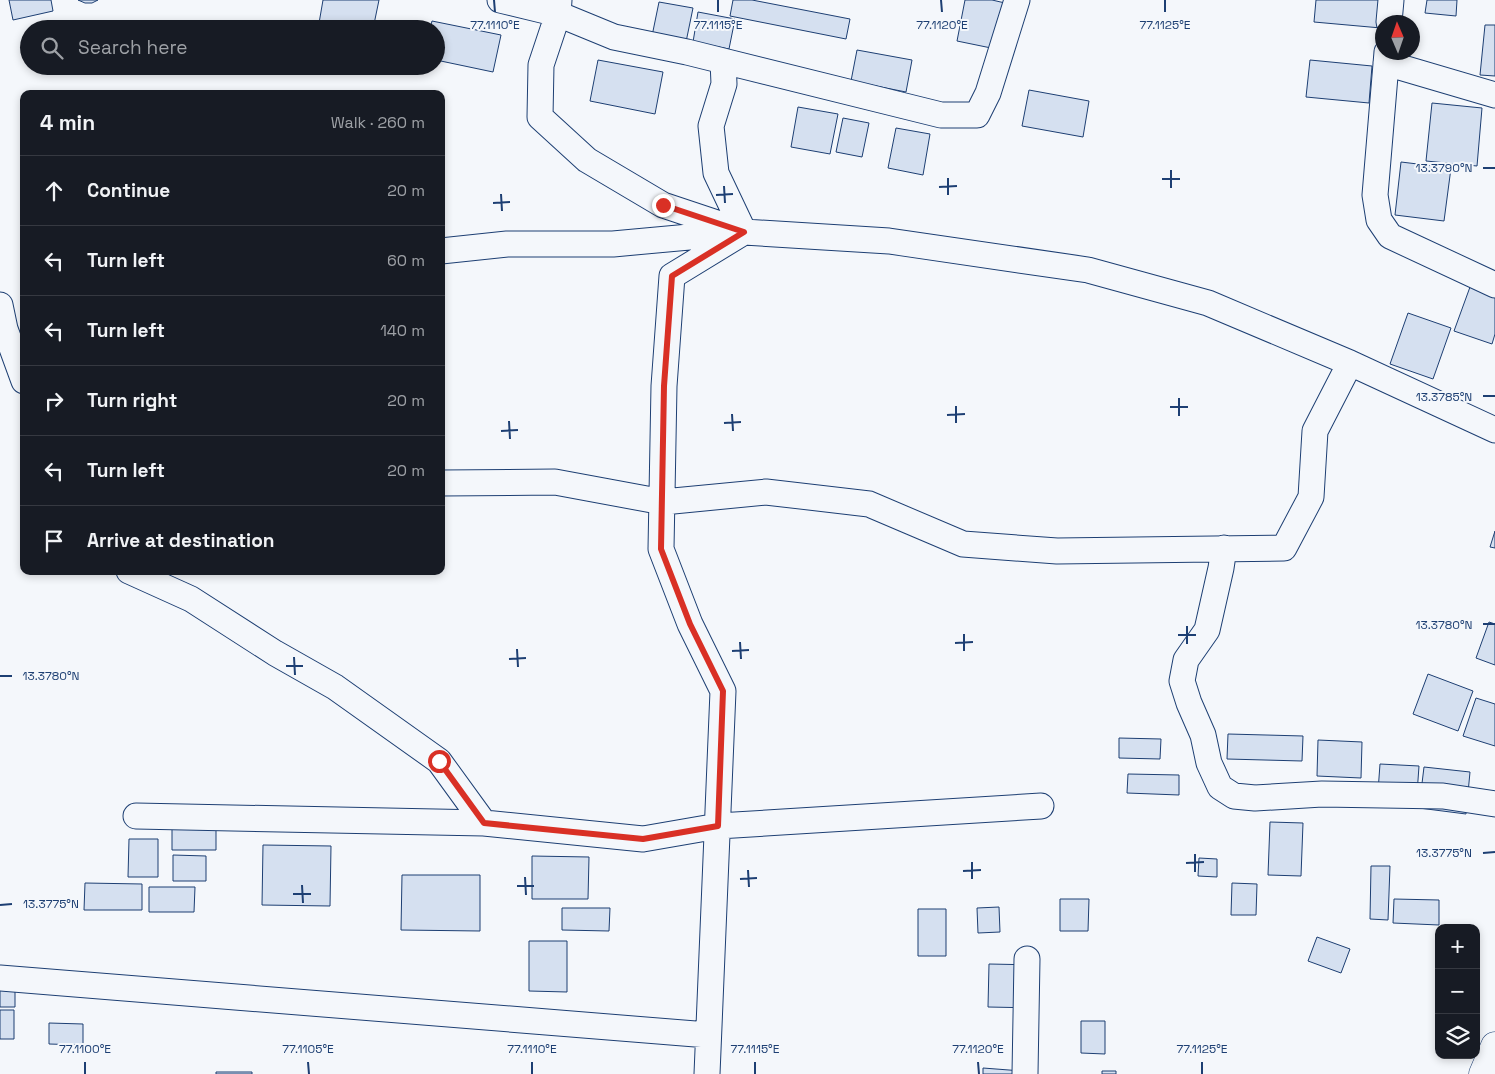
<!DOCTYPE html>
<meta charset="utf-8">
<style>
:root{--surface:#171b24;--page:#20242c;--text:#f1f3f6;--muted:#9ea1a6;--line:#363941}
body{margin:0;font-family:"Space Grotesk",sans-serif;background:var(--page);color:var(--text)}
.controls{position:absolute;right:15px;bottom:15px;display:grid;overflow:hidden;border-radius:10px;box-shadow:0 2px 8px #0003}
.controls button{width:45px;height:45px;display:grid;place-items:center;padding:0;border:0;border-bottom:1px solid var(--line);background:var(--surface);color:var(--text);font:25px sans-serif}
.compass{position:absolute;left:1375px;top:15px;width:45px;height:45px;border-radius:50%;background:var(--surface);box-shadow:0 2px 8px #0003;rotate:358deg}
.stop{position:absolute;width:15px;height:15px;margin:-11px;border:4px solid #d93025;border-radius:50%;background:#fff}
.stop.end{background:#d93025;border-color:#fff;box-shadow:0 1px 5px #0008}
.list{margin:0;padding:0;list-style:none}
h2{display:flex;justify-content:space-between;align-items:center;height:65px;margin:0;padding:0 20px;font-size:21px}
h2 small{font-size:16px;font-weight:400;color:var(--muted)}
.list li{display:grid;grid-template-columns:32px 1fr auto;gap:15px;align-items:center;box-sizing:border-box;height:70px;padding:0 20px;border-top:1px solid var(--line)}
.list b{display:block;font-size:19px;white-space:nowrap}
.list em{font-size:16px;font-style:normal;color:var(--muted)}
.icon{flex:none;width:28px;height:28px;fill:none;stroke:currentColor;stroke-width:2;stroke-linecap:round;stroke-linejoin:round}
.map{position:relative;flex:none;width:1495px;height:1074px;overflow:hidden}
.search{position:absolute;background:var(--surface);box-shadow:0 2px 8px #0003;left:20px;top:20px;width:425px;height:55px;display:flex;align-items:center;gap:12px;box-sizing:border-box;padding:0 18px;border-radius:28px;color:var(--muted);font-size:19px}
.panel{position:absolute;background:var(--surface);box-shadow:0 2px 8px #0003;left:20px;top:90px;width:425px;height:485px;border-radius:10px}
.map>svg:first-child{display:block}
.building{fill:#d5e0f0;stroke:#1d3f73}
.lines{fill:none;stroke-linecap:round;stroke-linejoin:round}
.street-casing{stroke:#1d3f73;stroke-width:27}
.primary-casing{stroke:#1d3f73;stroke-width:29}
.street{stroke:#f4f7fb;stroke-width:25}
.primary{stroke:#f4f7fb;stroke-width:28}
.route{stroke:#d93025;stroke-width:6}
.ticks{fill:none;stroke:#1d3f73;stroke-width:2}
.ticks-label{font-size:12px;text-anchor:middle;fill:#1d3f73;stroke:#f4f7fb;stroke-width:4;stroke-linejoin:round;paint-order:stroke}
</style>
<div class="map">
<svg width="1495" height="1074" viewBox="0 0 1495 1074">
<rect width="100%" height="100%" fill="#f4f7fb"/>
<path class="building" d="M 9,0 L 51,0 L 53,11 L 13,20 Z
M 78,0 L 98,0 L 92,3 L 85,3 Z
M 323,0 L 379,0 L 373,29 L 318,29 Z
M 733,0 L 752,0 L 850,19 L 846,39 L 730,16 Z
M 965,0 L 992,0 L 1005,3 L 996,49 L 957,41 Z
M 1316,0 L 1384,0 L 1381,28 L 1314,22 Z
M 1427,0 L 1457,0 L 1456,16 L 1425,13 Z
M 659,2 L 693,8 L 686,42 L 652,36 Z
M 698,12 L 735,19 L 729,49 L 693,42 Z
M 432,21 L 501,35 L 493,72 L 436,60 L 436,29 L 430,29 Z
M 1485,25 L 1495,25 L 1495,76 L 1480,75 Z
M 857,50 L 912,60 L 906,92 L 851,81 Z
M 598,60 L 663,72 L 655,114 L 590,101 Z
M 1310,60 L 1372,66 L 1369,103 L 1306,97 Z
M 1029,90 L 1089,101 L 1083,137 L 1022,126 Z
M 1432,103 L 1482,108 L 1477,166 L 1426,161 Z
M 798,107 L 838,114 L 830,154 L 791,147 Z
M 843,118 L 869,123 L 862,157 L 836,152 Z
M 896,128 L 930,134 L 923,175 L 888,168 Z
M 1401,162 L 1451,168 L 1444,221 L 1395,215 Z
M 1470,287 L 1495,295 L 1495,334 L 1492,344 L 1454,331 Z
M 1408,313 L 1451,328 L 1433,379 L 1390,364 Z
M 1495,531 L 1495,548 L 1490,547 Z
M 1489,622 L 1495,624 L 1495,665 L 1476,658 Z
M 1428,674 L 1473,691 L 1458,731 L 1413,714 Z
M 1476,698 L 1495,704 L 1495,746 L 1463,736 Z
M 1228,734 L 1303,736 L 1302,761 L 1227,759 Z
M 1119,738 L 1161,739 L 1160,759 L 1119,758 Z
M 1318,740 L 1362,742 L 1361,778 L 1317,776 Z
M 1380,764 L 1419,766 L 1416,808 L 1377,805 Z
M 1424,767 L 1470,772 L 1466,814 L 1419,808 Z
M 1128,774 L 1179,775 L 1179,795 L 1127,793 Z
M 1270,822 L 1303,823 L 1301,876 L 1268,875 Z
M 172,829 L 216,829 L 216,850 L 172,850 Z
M 129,839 L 158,839 L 158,877 L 128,877 Z
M 263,845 L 331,846 L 330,906 L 262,905 Z
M 173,855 L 206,856 L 206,881 L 173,881 Z
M 532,856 L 589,857 L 588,899 L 532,899 Z
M 1199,858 L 1217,859 L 1217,877 L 1198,876 Z
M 1371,866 L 1390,866 L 1388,920 L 1370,919 Z
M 402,875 L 480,875 L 480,931 L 401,930 Z
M 85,883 L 142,884 L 142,910 L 84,910 Z
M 1232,883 L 1257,884 L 1256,915 L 1231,915 Z
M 149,887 L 195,887 L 194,912 L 149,912 Z
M 1060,899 L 1089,899 L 1088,931 L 1060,931 Z
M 1394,899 L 1439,900 L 1439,925 L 1393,923 Z
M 999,907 L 1000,932 L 978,933 L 977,908 Z
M 562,908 L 610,908 L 609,931 L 562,930 Z
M 918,909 L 946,909 L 946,956 L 918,956 Z
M 1317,937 L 1350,949 L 1341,973 L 1308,961 Z
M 529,941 L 567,941 L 567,992 L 529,991 Z
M 989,964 L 1038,965 L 1037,1008 L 988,1007 Z
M 0,989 L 15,989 L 15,1007 L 0,1007 Z
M 0,1010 L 14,1010 L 14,1039 L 0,1039 Z
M 1081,1021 L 1105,1021 L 1105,1054 L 1081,1053 Z
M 49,1023 L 83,1024 L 83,1045 L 49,1044 Z
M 983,1068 L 1022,1071 L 1021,1074 L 983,1074 Z
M 1102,1071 L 1116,1071 L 1116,1074 L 1102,1074 Z
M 216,1072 L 252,1072 L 252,1074 L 216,1074 Z"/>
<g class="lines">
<defs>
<path id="street" d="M 500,0 L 558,14 L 614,37 L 687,52 L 941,115 L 977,115 L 988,93 L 1017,0
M 559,0 L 558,14 L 541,65 L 540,117 L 587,160 L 663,205 L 744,232 L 672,276 L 664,386 L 661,549 L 690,624 L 723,691 L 707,1074
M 1389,22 L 1391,0
M 1387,52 L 1375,195 L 1379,220 L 1390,236 L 1495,285
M 723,61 L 724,84 L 711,126 L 716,173 L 744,232
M 1386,63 L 1495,95
M 441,251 L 507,244 L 613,244 L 744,232 L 889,241 L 1088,270 L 1208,303 L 1350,363 L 1495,430
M 0,305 L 5,329 L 24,381
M 441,483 L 555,482 L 663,502 L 766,492 L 869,504 L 963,544 L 1057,551 L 1284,548 L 1311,497 L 1315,431 L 1350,363
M 1224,548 L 1221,568 L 1207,630 L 1186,660 L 1182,681 L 1189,703 L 1203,735 L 1209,763 L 1220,787 L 1234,796 L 1255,798 L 1322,794 L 1443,796 L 1495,804
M 129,571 L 191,599 L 275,653 L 335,687 L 439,761 L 484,823 L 643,839 L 718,826 L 1041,806
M 136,816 L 484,823
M 0,978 L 708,1035
M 1025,1074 L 1027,959"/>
<path id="primary" d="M 1483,1074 L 1495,1046"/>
</defs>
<use href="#street" class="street-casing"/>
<use href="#primary" class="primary-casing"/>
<use href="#street" class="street"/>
<use href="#primary" class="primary"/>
</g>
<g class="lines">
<path class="route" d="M 439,761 L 484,823 L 643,839 L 718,826 L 723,691 L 690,624 L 661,549 L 664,386 L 672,276 L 744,232 L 663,205"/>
</g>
<path class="ticks" d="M 494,0 L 495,12M 718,0 L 718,12M 941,0 L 942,12M 1165,0 L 1165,12M 1483,168 L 1495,168M 1171,170 L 1171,188M 948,178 L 948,195M 1162,179 L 1180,179M 724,186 L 725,203M 939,187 L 957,186M 501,194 L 502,211M 716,195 L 733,194M 493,203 L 510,202M 1483,396 L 1495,396M 1179,398 L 1179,416M 956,406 L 956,423M 1170,407 L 1188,407M 732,414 L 733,431M 947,415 L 965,414M 509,421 L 510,439M 724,423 L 741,422M 501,431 L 518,430M 1483,624 L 1495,624M 1187,626 L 1187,644M 964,634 L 964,651M 1178,635 L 1196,635M 740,642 L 741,659M 955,643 L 973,642M 517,649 L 518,667M 732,651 L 749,650M 294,657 L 295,675M 509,659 L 526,658M 286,666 L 303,666M 0,676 L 12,676M 1483,853 L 1495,852M 1195,854 L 1195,872M 972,862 L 972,879M 1186,863 L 1204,862M 748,870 L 749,887M 963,871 L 981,870M 525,877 L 526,895M 740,879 L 757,878M 302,885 L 303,903M 517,886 L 534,886M 293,894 L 311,894M 0,905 L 12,904M 85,1062 L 85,1074M 308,1062 L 309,1074M 532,1062 L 532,1074M 755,1062 L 755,1074M 978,1062 L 979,1074M 1202,1062 L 1202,1074"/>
<g class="ticks-label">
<text x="495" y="29">77.1110°E</text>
<text x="718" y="29">77.1115°E</text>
<text x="942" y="29">77.1120°E</text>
<text x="1165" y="29">77.1125°E</text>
<text x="1444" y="172">13.3790°N</text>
<text x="1444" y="401">13.3785°N</text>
<text x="1444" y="629">13.3780°N</text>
<text x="51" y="680">13.3780°N</text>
<text x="1444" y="857">13.3775°N</text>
<text x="51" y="908">13.3775°N</text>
<text x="85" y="1053">77.1100°E</text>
<text x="308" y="1053">77.1105°E</text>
<text x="532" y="1053">77.1110°E</text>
<text x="755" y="1053">77.1115°E</text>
<text x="978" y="1053">77.1120°E</text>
<text x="1202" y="1053">77.1125°E</text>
</g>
</svg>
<div class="controls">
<button>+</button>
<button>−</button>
<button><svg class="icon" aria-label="layers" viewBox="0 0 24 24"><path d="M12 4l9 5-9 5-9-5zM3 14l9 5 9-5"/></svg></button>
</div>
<svg class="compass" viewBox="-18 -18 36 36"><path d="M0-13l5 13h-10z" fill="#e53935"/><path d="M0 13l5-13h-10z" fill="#9ea1a6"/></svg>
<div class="stop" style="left:439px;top:761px"></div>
<div class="stop end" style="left:663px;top:205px"></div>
<div class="search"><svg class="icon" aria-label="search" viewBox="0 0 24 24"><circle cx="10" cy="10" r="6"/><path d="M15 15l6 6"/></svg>Search here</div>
<section class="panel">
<h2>4 min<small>Walk · 260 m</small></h2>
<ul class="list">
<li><svg class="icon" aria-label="ahead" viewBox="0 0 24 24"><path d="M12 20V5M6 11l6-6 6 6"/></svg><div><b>Continue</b></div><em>20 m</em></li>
<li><svg class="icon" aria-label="left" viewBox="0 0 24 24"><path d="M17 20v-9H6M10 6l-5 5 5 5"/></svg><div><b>Turn left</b></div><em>60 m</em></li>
<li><svg class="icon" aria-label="left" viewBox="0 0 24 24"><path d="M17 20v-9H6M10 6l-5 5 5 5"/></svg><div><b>Turn left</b></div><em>140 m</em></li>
<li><svg class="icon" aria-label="right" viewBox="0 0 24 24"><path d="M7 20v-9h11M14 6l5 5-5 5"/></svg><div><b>Turn right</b></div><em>20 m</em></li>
<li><svg class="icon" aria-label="left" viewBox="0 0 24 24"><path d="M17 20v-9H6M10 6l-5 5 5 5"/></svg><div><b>Turn left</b></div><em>20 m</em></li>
<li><svg class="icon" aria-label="arrive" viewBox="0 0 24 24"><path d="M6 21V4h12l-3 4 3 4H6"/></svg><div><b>Arrive at destination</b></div></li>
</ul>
</section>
</div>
